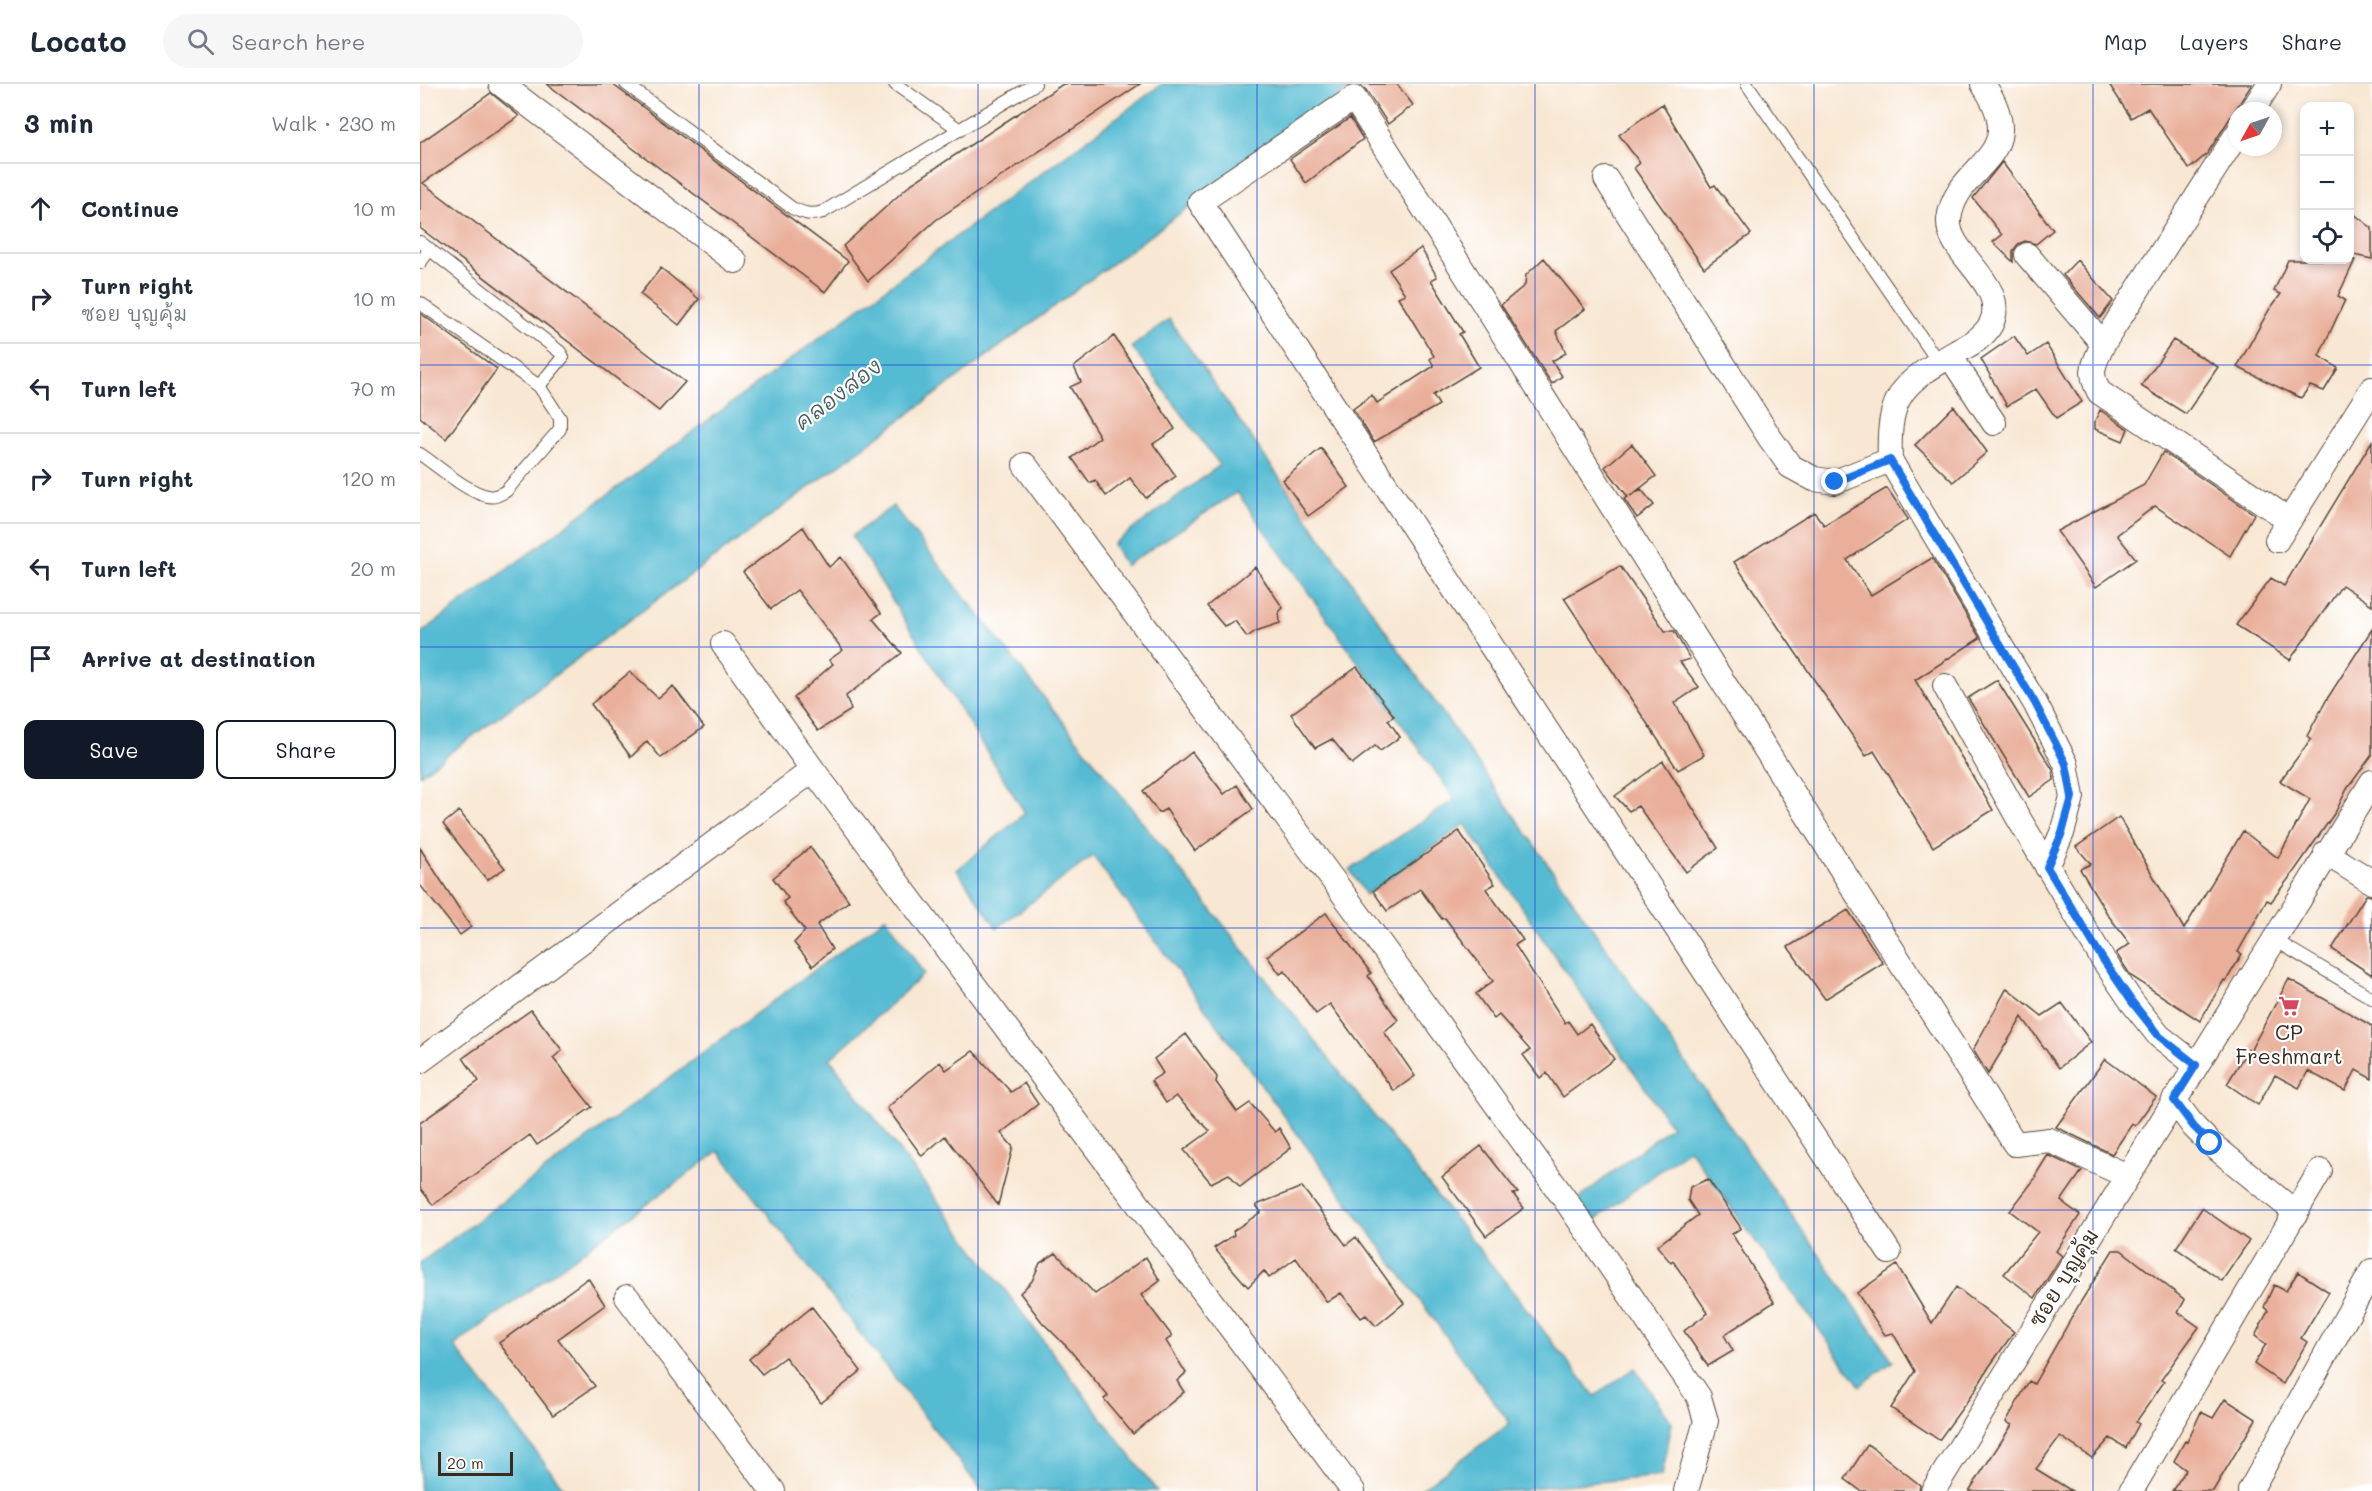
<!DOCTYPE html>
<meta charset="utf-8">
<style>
:root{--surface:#fff;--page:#f6f6f7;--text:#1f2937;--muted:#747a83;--line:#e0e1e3;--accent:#111827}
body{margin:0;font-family:Mali,"Playpen Sans Thai",sans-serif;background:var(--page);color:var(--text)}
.controls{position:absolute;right:18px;top:18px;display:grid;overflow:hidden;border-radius:12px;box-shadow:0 3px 9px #0003}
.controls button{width:54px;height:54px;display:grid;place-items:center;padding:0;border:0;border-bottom:2px solid var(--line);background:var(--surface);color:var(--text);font:30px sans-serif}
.compass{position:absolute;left:1808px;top:18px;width:54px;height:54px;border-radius:50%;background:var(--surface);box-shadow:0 3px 9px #0003;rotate:230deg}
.scale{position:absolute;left:18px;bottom:15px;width:75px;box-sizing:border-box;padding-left:6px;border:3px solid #3b2a1e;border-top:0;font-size:16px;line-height:21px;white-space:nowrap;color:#3b2a1e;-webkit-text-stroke:4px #fff;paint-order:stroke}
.stop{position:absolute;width:18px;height:18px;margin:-14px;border:4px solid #1a73e8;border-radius:50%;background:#fff}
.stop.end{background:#1a73e8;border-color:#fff;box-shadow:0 2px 6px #0008}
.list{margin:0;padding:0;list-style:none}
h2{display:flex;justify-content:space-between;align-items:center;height:78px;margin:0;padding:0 24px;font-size:26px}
h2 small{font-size:20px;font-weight:400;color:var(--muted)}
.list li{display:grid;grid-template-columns:39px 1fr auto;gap:18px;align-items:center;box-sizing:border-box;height:90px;padding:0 24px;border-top:2px solid var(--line)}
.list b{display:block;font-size:22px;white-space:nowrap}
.list p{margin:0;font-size:20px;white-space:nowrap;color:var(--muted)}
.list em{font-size:20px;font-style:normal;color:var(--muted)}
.actions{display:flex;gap:12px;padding:18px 24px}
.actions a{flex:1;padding:14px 0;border:2px solid var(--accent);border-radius:12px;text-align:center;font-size:21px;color:var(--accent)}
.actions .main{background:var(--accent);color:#fff}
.icon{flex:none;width:33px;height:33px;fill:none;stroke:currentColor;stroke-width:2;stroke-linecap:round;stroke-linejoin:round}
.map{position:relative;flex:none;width:1952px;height:1407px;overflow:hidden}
header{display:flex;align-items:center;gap:36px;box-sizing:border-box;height:84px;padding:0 30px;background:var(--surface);border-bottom:2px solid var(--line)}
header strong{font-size:28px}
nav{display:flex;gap:33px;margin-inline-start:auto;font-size:21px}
.search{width:420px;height:54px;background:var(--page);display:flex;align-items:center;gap:15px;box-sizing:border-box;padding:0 21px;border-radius:33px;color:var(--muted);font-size:22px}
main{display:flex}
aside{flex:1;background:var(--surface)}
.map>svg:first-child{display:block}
.water{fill:#55bbd3;stroke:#487278;stroke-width:1.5}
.building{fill:#e9af9a}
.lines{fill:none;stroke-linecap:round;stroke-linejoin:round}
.lane-casing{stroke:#574639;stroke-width:14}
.street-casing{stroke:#574639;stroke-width:26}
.lane{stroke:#fff;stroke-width:12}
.street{stroke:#fff;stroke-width:24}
.route{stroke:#1a73e8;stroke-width:8}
.grid{fill:none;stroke:#1d4ed8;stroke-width:1.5;stroke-opacity:0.55}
.labels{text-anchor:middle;stroke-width:4.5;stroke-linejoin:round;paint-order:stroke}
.poi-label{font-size:21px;fill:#3b2a1e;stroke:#fff}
.street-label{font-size:21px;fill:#3b2a1e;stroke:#fff}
.water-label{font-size:22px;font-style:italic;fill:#445d5d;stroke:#fff}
</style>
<header>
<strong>Locato</strong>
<div class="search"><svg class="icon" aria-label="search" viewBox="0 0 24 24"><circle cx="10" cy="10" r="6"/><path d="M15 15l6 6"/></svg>Search here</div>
<nav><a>Map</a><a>Layers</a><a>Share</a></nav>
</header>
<main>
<aside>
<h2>3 min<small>Walk · 230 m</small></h2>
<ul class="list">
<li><svg class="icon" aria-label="ahead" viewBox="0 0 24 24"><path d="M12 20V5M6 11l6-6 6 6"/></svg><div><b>Continue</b></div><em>10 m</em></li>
<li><svg class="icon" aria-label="right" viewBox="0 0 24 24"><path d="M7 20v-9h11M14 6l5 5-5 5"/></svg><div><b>Turn right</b><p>ซอย บุญคุ้ม</p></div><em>10 m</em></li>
<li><svg class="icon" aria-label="left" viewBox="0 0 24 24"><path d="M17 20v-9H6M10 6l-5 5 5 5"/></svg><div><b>Turn left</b></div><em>70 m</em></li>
<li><svg class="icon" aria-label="right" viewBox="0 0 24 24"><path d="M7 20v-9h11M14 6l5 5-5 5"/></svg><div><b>Turn right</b></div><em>120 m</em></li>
<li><svg class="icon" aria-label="left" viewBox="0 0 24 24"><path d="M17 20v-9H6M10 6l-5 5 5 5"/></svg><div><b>Turn left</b></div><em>20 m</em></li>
<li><svg class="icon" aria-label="arrive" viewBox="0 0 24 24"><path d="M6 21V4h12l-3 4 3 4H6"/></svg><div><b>Arrive at destination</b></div></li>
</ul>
<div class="actions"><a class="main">Save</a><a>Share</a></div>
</aside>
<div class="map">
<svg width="1952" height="1407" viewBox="0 0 1952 1407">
<rect width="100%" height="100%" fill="#fff"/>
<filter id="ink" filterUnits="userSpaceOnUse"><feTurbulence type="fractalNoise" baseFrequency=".0167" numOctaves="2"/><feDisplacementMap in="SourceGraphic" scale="12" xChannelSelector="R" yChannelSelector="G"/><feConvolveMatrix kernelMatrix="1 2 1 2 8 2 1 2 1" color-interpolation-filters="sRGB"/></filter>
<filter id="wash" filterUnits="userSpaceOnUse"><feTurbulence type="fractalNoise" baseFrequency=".008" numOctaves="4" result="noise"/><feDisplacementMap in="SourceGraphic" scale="24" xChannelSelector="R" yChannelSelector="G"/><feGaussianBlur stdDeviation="1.35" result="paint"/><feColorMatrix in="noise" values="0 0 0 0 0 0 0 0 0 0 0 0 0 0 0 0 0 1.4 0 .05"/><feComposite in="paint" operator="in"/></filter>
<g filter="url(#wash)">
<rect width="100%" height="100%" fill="#f8e7d3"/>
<path class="water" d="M 742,0 L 935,0 L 0,691 L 0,550 Z
M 749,235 L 1473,1277 L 1440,1302 L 1269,1065 L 1171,1139 L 1156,1117 L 1251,1042 L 1045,740 L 946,811 L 930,786 L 1035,715 L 817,408 L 705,482 L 693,460 L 800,381 L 712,263 Z
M 473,422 L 1175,1312 L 1215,1284 L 1252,1339 L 1242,1392 L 1110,1404 L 1104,1407 L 999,1407 L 1090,1339 L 673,772 L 577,844 L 537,786 L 605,729 L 432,452 Z
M 466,833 L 504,890 L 410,975 L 737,1407 L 562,1407 L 299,1067 L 34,1262 L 146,1407 L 0,1407 L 0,1179 Z"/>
<g id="blocks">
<path class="building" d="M 127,0 L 192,0 L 428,177 L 405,208 Z
M 643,0 L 720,0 L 516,136 L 448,197 L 423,162 L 491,100 Z
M 939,0 L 977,0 L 993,21 L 968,40 L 946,6 Z
M 1689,0 L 1832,0 L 1787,70 L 1769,85 L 1728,24 L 1711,34 Z
M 71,9 L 99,32 L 3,99 L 265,298 L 239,327 L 0,144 L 0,59 Z
M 1242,20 L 1291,103 L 1295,101 L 1331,150 L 1284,184 L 1214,84 L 1220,79 L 1199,51 Z
M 930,34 L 943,55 L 886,99 L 870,75 Z
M 1582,78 L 1633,146 L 1616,160 L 1605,157 L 1598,160 L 1593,167 L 1593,178 L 1573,158 L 1582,151 L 1553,114 Z
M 1929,126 L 1952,144 L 1952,175 L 1929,170 Z
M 1001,164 L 1017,193 L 1011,196 L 1043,248 L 1039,250 L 1059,283 L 1013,311 L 1019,321 L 954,358 L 933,325 L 952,311 L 957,319 L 1014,282 L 1010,275 L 1014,272 L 978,213 L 985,210 L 969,186 Z
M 1124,174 L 1165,225 L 1136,247 L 1146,269 L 1132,277 L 1142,292 L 1132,300 L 1081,221 L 1105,201 L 1106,191 Z
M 1657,176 L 1693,217 L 1680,234 L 1643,191 Z
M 1868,176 L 1935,176 L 1918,212 L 1925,216 L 1899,272 L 1918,284 L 1904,307 L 1890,302 L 1881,314 L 1817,283 L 1849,226 L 1861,210 L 1854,207 Z
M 241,184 L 279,215 L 259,241 L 220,210 Z
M 0,229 L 77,285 L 26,355 L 0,333 Z
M 694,252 L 755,345 L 733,360 L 756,392 L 726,414 L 710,394 L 686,412 L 675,396 L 670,399 L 652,374 L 680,353 L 650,303 L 661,298 L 654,283 Z
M 1594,252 L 1608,272 L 1626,260 L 1662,318 L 1636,334 L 1616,305 L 1587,322 L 1561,275 Z
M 1753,256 L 1798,283 L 1766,330 L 1721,302 Z
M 1534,322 L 1567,368 L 1533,398 L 1495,361 Z
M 1680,326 L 1708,345 L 1703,357 L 1675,345 L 1675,337 Z
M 1952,357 L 1952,521 L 1922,501 L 1870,576 L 1816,541 L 1851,494 L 1864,502 Z
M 1212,360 L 1236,392 L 1210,412 L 1221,405 L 1234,421 L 1217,434 L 1204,415 L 1208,413 L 1185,383 Z
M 901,364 L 929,403 L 888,432 L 863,396 Z
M 1743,368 L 1834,430 L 1810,472 L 1735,422 L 1697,451 L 1716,475 L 1676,503 L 1637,447 L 1724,401 Z
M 1467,404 L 1488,435 L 1427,476 L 1451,511 L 1512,474 L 1560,554 L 1495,596 L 1573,726 L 1513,763 L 1454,667 L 1446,672 L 1314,478 L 1394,428 L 1404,441 Z
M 383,443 L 409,483 L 421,473 L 461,529 L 453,535 L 482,569 L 426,612 L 431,626 L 398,647 L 374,614 L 413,580 L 409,576 L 423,566 L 377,506 L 351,525 L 323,488 Z
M 1200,482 L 1245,547 L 1254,547 L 1270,575 L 1260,578 L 1279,603 L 1255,619 L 1284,671 L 1258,686 L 1144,514 Z
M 835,483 L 863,524 L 859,528 L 860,539 L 836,547 L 827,553 L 815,537 L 804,542 L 787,522 Z
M 1952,545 L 1952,671 L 1927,705 L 1916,727 L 1875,786 L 1851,818 L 1847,816 L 1818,868 L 1822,870 L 1806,897 L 1804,896 L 1780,937 L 1711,892 L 1696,869 L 1710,860 L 1688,831 L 1660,785 L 1671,780 L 1656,763 L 1699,733 L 1764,845 L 1823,747 L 1858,774 L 1890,715 L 1860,697 L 1891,655 L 1887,652 L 1907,615 Z
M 937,583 L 974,632 L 968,636 L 980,653 L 960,667 L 955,662 L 932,680 L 912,655 L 895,664 L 871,630 Z
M 210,588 L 238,614 L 253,602 L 284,643 L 241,674 L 227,657 L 211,673 L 171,620 Z
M 1577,596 L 1633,686 L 1634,696 L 1609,713 L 1548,614 Z
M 772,668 L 804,710 L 817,701 L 833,725 L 775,767 L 746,725 L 739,729 L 723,707 Z
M 1243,677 L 1298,764 L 1266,788 L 1218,722 L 1209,727 L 1195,712 Z
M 39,727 L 85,784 L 67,796 L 23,740 Z
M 1039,747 L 1075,800 L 1066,805 L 1103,856 L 1095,861 L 1145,939 L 1148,937 L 1157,950 L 1170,940 L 1194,975 L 1143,1013 L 1127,989 L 1120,994 L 1103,971 L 1110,966 L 1079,931 L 1074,935 L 1056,910 L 1073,897 L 1025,834 L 1022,835 L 1000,805 L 967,827 L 953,807 Z
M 390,763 L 429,817 L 397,841 L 412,865 L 393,882 L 374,859 L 385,847 L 363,818 L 368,814 L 353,794 Z
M 0,764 L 51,843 L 40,851 L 0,801 Z
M 1946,811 L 1952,812 L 1952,891 L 1912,865 Z
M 1428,826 L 1463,879 L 1405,915 L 1368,863 Z
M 906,829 L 951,889 L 948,892 L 978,936 L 964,948 L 995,992 L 974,1007 L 910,920 L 896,930 L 865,887 L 860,890 L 847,872 Z
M 1869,895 L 1952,942 L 1952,995 L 1936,986 L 1925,1007 L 1888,987 L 1879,1004 L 1855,991 L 1838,1021 L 1807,1000 L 1828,965 L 1830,967 Z
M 1587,904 L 1622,932 L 1642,919 L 1671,958 L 1639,984 L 1602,933 L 1568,990 L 1553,966 Z
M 111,926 L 142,966 L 133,974 L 172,1023 L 117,1061 L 110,1051 L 13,1121 L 0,1104 L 0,1039 L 59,997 L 43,974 Z
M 766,950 L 797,993 L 796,998 L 817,1028 L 830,1019 L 855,1048 L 859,1044 L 871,1064 L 820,1103 L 809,1090 L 791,1099 L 764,1066 L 790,1047 L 756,1012 L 746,1019 L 731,997 L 743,989 L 734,975 Z
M 553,967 L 591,1008 L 604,999 L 618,1020 L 581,1049 L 593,1063 L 578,1121 L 525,1052 L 502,1072 L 467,1024 L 520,978 L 526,986 Z
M 1685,975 L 1736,1013 L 1715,1042 L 1712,1040 L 1692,1070 L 1636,1043 Z
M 1061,1062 L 1098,1109 L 1093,1110 L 1104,1124 L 1066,1152 L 1022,1093 Z
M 1628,1071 L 1662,1087 L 1641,1117 L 1660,1131 L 1636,1167 L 1642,1172 L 1615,1214 L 1584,1190 L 1618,1148 L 1590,1127 L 1616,1093 L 1615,1092 Z
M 1288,1095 L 1321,1144 L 1312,1150 L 1354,1218 L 1304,1251 L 1313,1267 L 1288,1282 L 1264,1247 L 1288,1229 L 1253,1177 L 1251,1179 L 1237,1162 L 1278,1131 L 1268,1116 L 1270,1103 Z
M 882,1103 L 926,1161 L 936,1153 L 984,1219 L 956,1242 L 946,1231 L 941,1234 L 921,1209 L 907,1218 L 876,1174 L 849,1194 L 844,1187 L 828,1203 L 794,1164 L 814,1151 L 813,1147 L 841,1128 L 836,1121 Z
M 1782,1124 L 1829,1157 L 1802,1197 L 1756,1164 Z
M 1693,1166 L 1701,1166 L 1765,1216 L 1758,1228 L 1779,1243 L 1741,1296 L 1744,1298 L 1716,1338 L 1719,1340 L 1706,1364 L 1690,1354 L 1672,1374 L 1640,1352 L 1616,1385 L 1652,1407 L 1549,1407 L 1592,1341 L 1586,1338 L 1609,1297 L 1614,1300 L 1660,1219 Z
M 636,1169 L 675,1210 L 726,1173 L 740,1197 L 721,1211 L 752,1252 L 746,1257 L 766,1289 L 757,1297 L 764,1308 L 713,1350 L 684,1315 L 688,1312 L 649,1265 L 622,1238 L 600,1209 L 612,1197 L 620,1179 Z
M 1477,1181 L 1512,1239 L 1536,1203 L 1594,1248 L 1569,1283 L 1556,1305 L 1519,1356 L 1471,1324 L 1495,1287 L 1473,1249 L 1465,1251 L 1437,1209 Z
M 1878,1188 L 1909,1208 L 1881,1254 L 1887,1258 L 1863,1300 L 1834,1280 L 1846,1260 L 1835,1252 L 1848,1227 L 1844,1223 L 1854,1201 L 1866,1207 Z
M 168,1194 L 185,1221 L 138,1255 L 175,1302 L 133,1331 L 79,1259 Z
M 392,1223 L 441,1287 L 401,1319 L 365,1273 L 342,1290 L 329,1275 Z
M 1805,1315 L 1836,1335 L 1793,1407 L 1752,1407 L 1766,1386 L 1754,1377 L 1765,1357 L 1767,1358 L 1781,1328 L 1793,1334 Z
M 1448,1360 L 1500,1401 L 1499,1407 L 1441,1407 L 1425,1395 Z"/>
</g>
</g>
<g filter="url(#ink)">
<use href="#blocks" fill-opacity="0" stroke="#574639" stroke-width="1.5"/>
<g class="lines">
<defs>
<path id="lane" d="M 206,0 L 372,124 C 383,129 390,132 403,128 L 615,0
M 475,0 L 540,46
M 1327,0 L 1519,279
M 0,158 L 140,268 L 143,273 L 119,302 L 0,219
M 0,179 L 10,165
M 0,370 C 18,382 48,409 68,412 C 75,414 80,410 86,407 L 140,345 L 140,334 L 119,302
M 1853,855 L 1952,914"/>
<path id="street" d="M 81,0 L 315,177
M 1563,0 C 1614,76 1535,78 1529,136 C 1526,170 1590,201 1571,240 C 1564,253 1551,260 1540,266 C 1485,298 1467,307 1470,376 L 1615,619 L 1646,680 L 1652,713 L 1642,749 L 1627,783
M 1832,27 L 1849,0
M 1817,50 L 1683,260 C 1674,281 1668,286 1679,308 L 1869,436
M 1186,95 L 1350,354 L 1370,382 L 1394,395 L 1415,398 L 1470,376
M 1607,171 L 1683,260
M 1530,272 L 1574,339
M 605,381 L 953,850 L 1149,1121 L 1279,1313 L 1286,1337 L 1266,1407
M 1857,456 L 1952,305
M 303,560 L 393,686 L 933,1407
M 1525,602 L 1596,730 L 1682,874 L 1712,918 L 1739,952 L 1776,981
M 1906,769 L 1952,798
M 0,977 L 393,686
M 1754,1016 L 1774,1043 L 1790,1059 L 1876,1129
M 1469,1168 L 780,118 L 934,14 L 1595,1060 L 1629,1056 L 1707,1092
M 207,1213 L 353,1407
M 1513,1407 L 1952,698
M 1711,1407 L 1900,1087
M 1830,1407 L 1952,1187"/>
</defs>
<use href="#lane" class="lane-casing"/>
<use href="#street" class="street-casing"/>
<use href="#lane" class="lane"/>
<use href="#street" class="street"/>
</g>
</g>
<g class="lines" filter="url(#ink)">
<path class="route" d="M 1415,398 L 1470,376 L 1615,619 L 1646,680 L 1652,713 L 1642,749 L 1627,783 L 1682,874 L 1712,918 L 1739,952 L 1776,981 L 1754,1016 L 1774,1043 L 1790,1059"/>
</g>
<path class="grid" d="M 279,0 L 279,1407M 558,0 L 558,1407M 837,0 L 837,1407M 1115,0 L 1115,1407M 1394,0 L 1394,1407M 1673,0 L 1673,1407M 0,281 L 1952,281M 0,563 L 1952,563M 0,844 L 1952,844M 0,1126 L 1952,1126"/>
<defs>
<symbol id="supermarket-bare" viewBox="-9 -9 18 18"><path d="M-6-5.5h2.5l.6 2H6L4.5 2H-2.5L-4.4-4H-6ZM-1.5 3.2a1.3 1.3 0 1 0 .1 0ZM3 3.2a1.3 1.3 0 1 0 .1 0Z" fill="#d1495b" stroke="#fff" stroke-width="2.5" paint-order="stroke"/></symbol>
</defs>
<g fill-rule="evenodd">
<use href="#supermarket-bare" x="1854" y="907" width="30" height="30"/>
</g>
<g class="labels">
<g class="poi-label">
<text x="1869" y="956">CP<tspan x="1869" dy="24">Freshmart</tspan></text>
</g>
<g class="street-label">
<text transform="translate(1644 1194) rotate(-58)" y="7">ซอย บุญคุ้ม</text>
</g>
<g class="water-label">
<text transform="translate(418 310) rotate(-37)" y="8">คลองสอง</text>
</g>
</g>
</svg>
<div class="controls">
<button>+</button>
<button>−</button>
<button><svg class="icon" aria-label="locate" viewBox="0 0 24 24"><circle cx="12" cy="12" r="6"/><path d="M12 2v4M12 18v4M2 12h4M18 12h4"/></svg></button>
</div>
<svg class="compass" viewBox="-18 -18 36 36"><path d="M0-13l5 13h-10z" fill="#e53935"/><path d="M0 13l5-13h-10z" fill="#747a83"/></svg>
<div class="scale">20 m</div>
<div class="stop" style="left:1790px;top:1059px"></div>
<div class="stop end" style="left:1415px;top:398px"></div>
</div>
</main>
